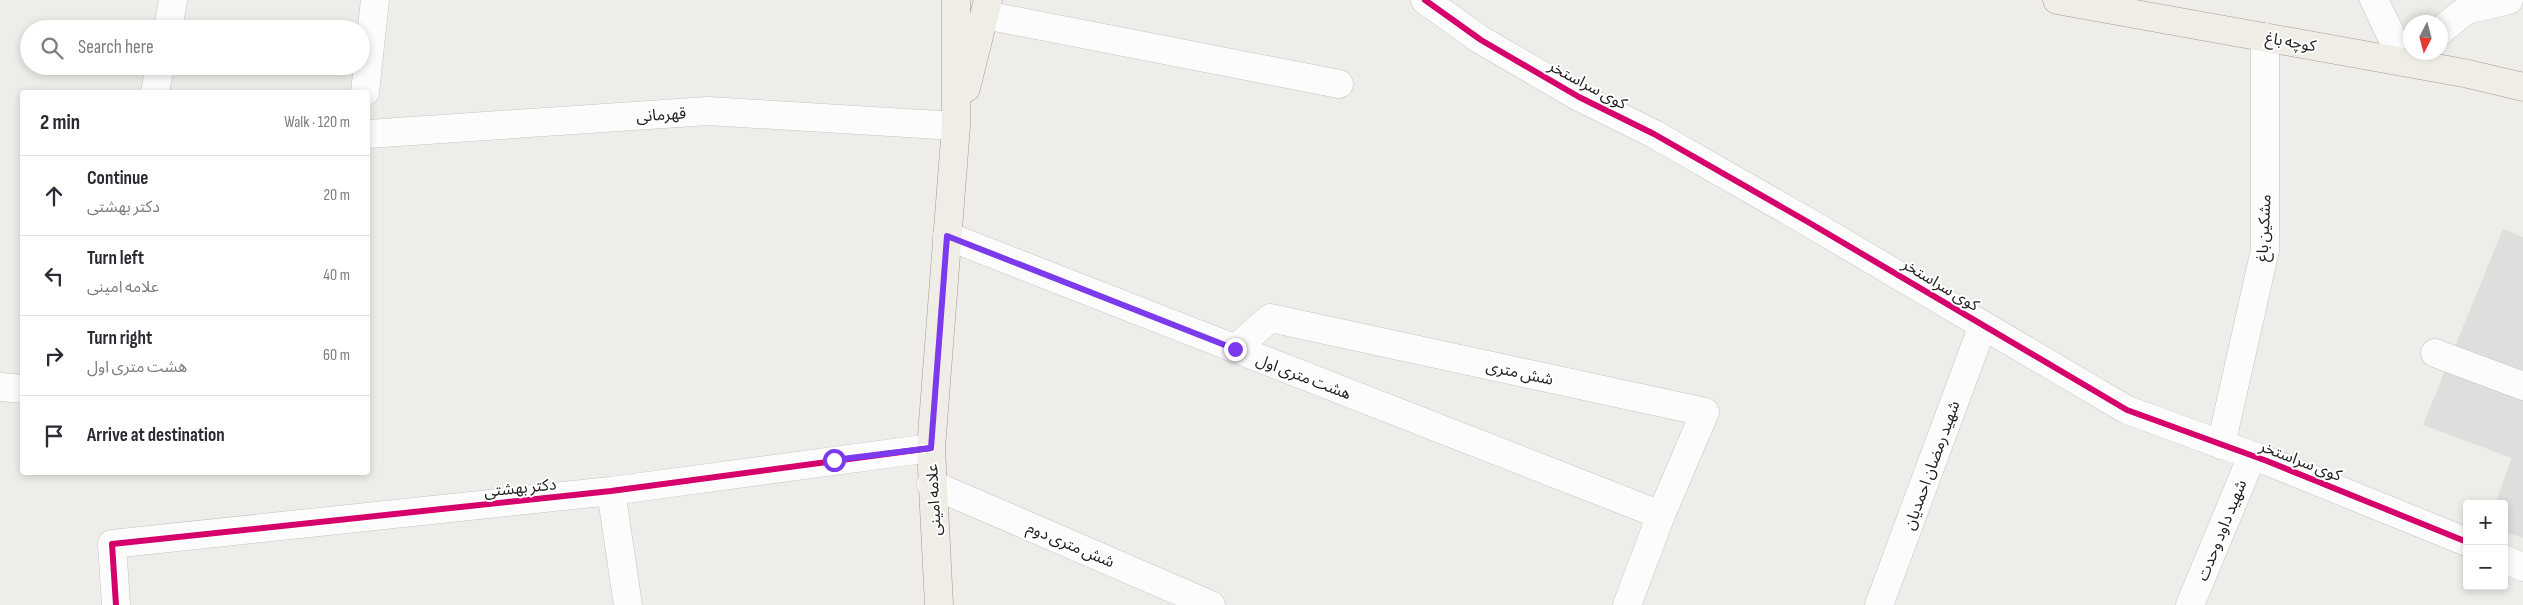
<!DOCTYPE html>
<meta charset="utf-8">
<style>
:root{--surface:#fff;--page:#f7f7f7;--text:#2b2b33;--muted:#7c7c81;--line:#e1e1e2}
body{margin:0;font-family:"Sofia Sans Condensed","Noto Sans Arabic",sans-serif;background:var(--page);color:var(--text)}
.controls{position:absolute;right:15px;bottom:15px;display:grid;overflow:hidden;border-radius:5px;box-shadow:0 2px 8px #0003}
.controls button{width:45px;height:45px;display:grid;place-items:center;padding:0;border:0;border-bottom:1px solid var(--line);background:var(--surface);color:var(--text);font:25px sans-serif}
.compass{position:absolute;left:2403px;top:15px;width:45px;height:45px;border-radius:50%;background:var(--surface);box-shadow:0 2px 8px #0003;rotate:186deg}
.stop{position:absolute;width:15px;height:15px;margin:-11px;border:4px solid #7c3aed;border-radius:50%;background:#fff}
.stop.end{background:#7c3aed;border-color:#fff;box-shadow:0 1px 5px #0008}
.list{margin:0;padding:0;list-style:none}
h2{display:flex;justify-content:space-between;align-items:center;height:65px;margin:0;padding:0 20px;font-size:21px}
h2 small{font-size:16px;font-weight:400;color:var(--muted)}
.list li{display:grid;grid-template-columns:32px 1fr auto;gap:15px;align-items:center;box-sizing:border-box;height:80px;padding:0 20px;border-top:1px solid var(--line)}
.list b{display:block;font-size:19px;white-space:nowrap}
.list p{margin:0;font-size:16px;white-space:nowrap;color:var(--muted)}
.list em{font-size:16px;font-style:normal;color:var(--muted)}
.icon{flex:none;width:28px;height:28px;fill:none;stroke:currentColor;stroke-width:2;stroke-linecap:round;stroke-linejoin:round}
.map{position:relative;flex:none;width:2523px;height:605px;overflow:hidden}
.search{position:absolute;background:var(--surface);box-shadow:0 2px 8px #0003;left:20px;top:20px;width:350px;height:55px;display:flex;align-items:center;gap:12px;box-sizing:border-box;padding:0 18px;border-radius:28px;color:var(--muted);font-size:19px}
.panel{position:absolute;background:var(--surface);box-shadow:0 2px 8px #0003;left:20px;top:90px;width:350px;height:385px;border-radius:5px}
.map>svg:first-child{display:block}
.parking{fill:#dfdedd}
.lines{fill:none;stroke-linecap:round;stroke-linejoin:round}
.minor-casing{stroke:#c5c4c2;stroke-width:29}
.major-casing{stroke:#a39c89;stroke-width:29}
.minor{stroke:#fdfcfc;stroke-width:28}
.major{stroke:#f0ede7;stroke-width:28}
.cycleway-casing{stroke:#fff;stroke-width:9}
.cycleway{stroke:#d6006c;stroke-width:6}
.route{stroke:#7c3aed;stroke-width:6}
.labels{text-anchor:middle;stroke-width:4;stroke-linejoin:round;paint-order:stroke}
.street-label{font-size:16px;fill:#212121;stroke:#fff}
</style>
<div class="map">
<svg width="2523" height="605" viewBox="0 0 2523 605">
<rect width="100%" height="100%" fill="#efedea"/>
<path class="parking" d="M 2503,229 L 2523,237 L 2523,538 L 2504,532 L 2504,504 L 2495,504 L 2512,458 L 2423,425 Z"/>
<g class="lines">
<defs>
<path id="minor" d="M 1425,0 L 1481,40 L 1579,97 L 1654,134 L 1808,222 L 2127,410 L 2267,461 L 2467,542
M 2374,0 L 2404,62 L 2415,52
M 985,15 L 1339,84
M 168,29 L 173,0
M 2440,31 L 2466,10 L 2509,0
M 155,92 L 160,66
M 365,92 L 375,0
M 368,134 L 708,111 L 956,126
M 947,236 L 1661,515
M 1235,349 L 1270,318 L 1705,412 L 1661,515 L 1627,605
M 2435,353 L 2523,386
M 0,387 L 22,389
M 2221,445 L 2265,250 L 2265,37
M 931,484 L 1211,605
M 611,491 L 628,605
M 2504,559 L 2523,567
M 116,605 L 112,544 L 611,491 L 931,448
M 1879,605 L 1983,325
M 2190,605 L 2252,456"/>
<path id="major" d="M 2057,0 L 2464,73 L 2523,87
M 966,88 L 988,0
M 939,605 L 931,448 L 956,126 L 956,0"/>
</defs>
<use href="#minor" class="minor-casing"/>
<use href="#major" class="major-casing"/>
<use href="#minor" class="minor"/>
<use href="#major" class="major"/>
<defs>
<path id="cycleway" d="M 1425,0 L 1481,40 L 1579,97 L 1654,134 L 1808,222 L 2127,410 L 2267,461 L 2467,542
M 116,605 L 112,544 L 611,491 L 931,448"/>
</defs>
<use href="#cycleway" class="cycleway-casing"/>
<use href="#cycleway" class="cycleway"/>
</g>
<g class="lines">
<path class="route" d="M 834,460 L 931,448 L 947,236 L 1235,349"/>
</g>
<g class="labels">
<g class="street-label">
<text transform="translate(2291 41) rotate(10)" y="6">کوچه باغ</text>
<text transform="translate(1588 84) rotate(28)" y="6">کوی سراستخر</text>
<text transform="translate(661 114) rotate(-4)" y="6">قهرمانی</text>
<text transform="translate(2263 228) rotate(-87)" y="6">مشکین باغ</text>
<text transform="translate(1941 284) rotate(31)" y="6">کوی سراستخر</text>
<text transform="translate(1520 372) rotate(12)" y="6">شش متری</text>
<text transform="translate(1304 376) rotate(21)" y="6">هشت متری اول</text>
<text transform="translate(2301 460) rotate(21)" y="6">کوی سراستخر</text>
<text transform="translate(1931 465) rotate(-70)" y="6">شهید رمضان احمدیان</text>
<text transform="translate(520 487) rotate(-6)" y="6">دکتر بهشتی</text>
<text transform="translate(933 500) rotate(-93)" y="6">علامه امینی</text>
<text transform="translate(2221 530) rotate(-68)" y="6">شهید داود وحدت</text>
<text transform="translate(1071 544) rotate(23)" y="6">شش متری دوم</text>
</g>
</g>
</svg>
<div class="controls">
<button>+</button>
<button>−</button>
</div>
<svg class="compass" viewBox="-18 -18 36 36"><path d="M0-13l5 13h-10z" fill="#e53935"/><path d="M0 13l5-13h-10z" fill="#7c7c81"/></svg>
<div class="stop" style="left:834px;top:460px"></div>
<div class="stop end" style="left:1235px;top:349px"></div>
<div class="search"><svg class="icon" aria-label="search" viewBox="0 0 24 24"><circle cx="10" cy="10" r="6"/><path d="M15 15l6 6"/></svg>Search here</div>
<section class="panel">
<h2>2 min<small>Walk · 120 m</small></h2>
<ul class="list">
<li><svg class="icon" aria-label="ahead" viewBox="0 0 24 24"><path d="M12 20V5M6 11l6-6 6 6"/></svg><div><b>Continue</b><p>دکتر بهشتی</p></div><em>20 m</em></li>
<li><svg class="icon" aria-label="left" viewBox="0 0 24 24"><path d="M17 20v-9H6M10 6l-5 5 5 5"/></svg><div><b>Turn left</b><p>علامه امینی</p></div><em>40 m</em></li>
<li><svg class="icon" aria-label="right" viewBox="0 0 24 24"><path d="M7 20v-9h11M14 6l5 5-5 5"/></svg><div><b>Turn right</b><p>هشت متری اول</p></div><em>60 m</em></li>
<li><svg class="icon" aria-label="arrive" viewBox="0 0 24 24"><path d="M6 21V4h12l-3 4 3 4H6"/></svg><div><b>Arrive at destination</b></div></li>
</ul>
</section>
</div>
